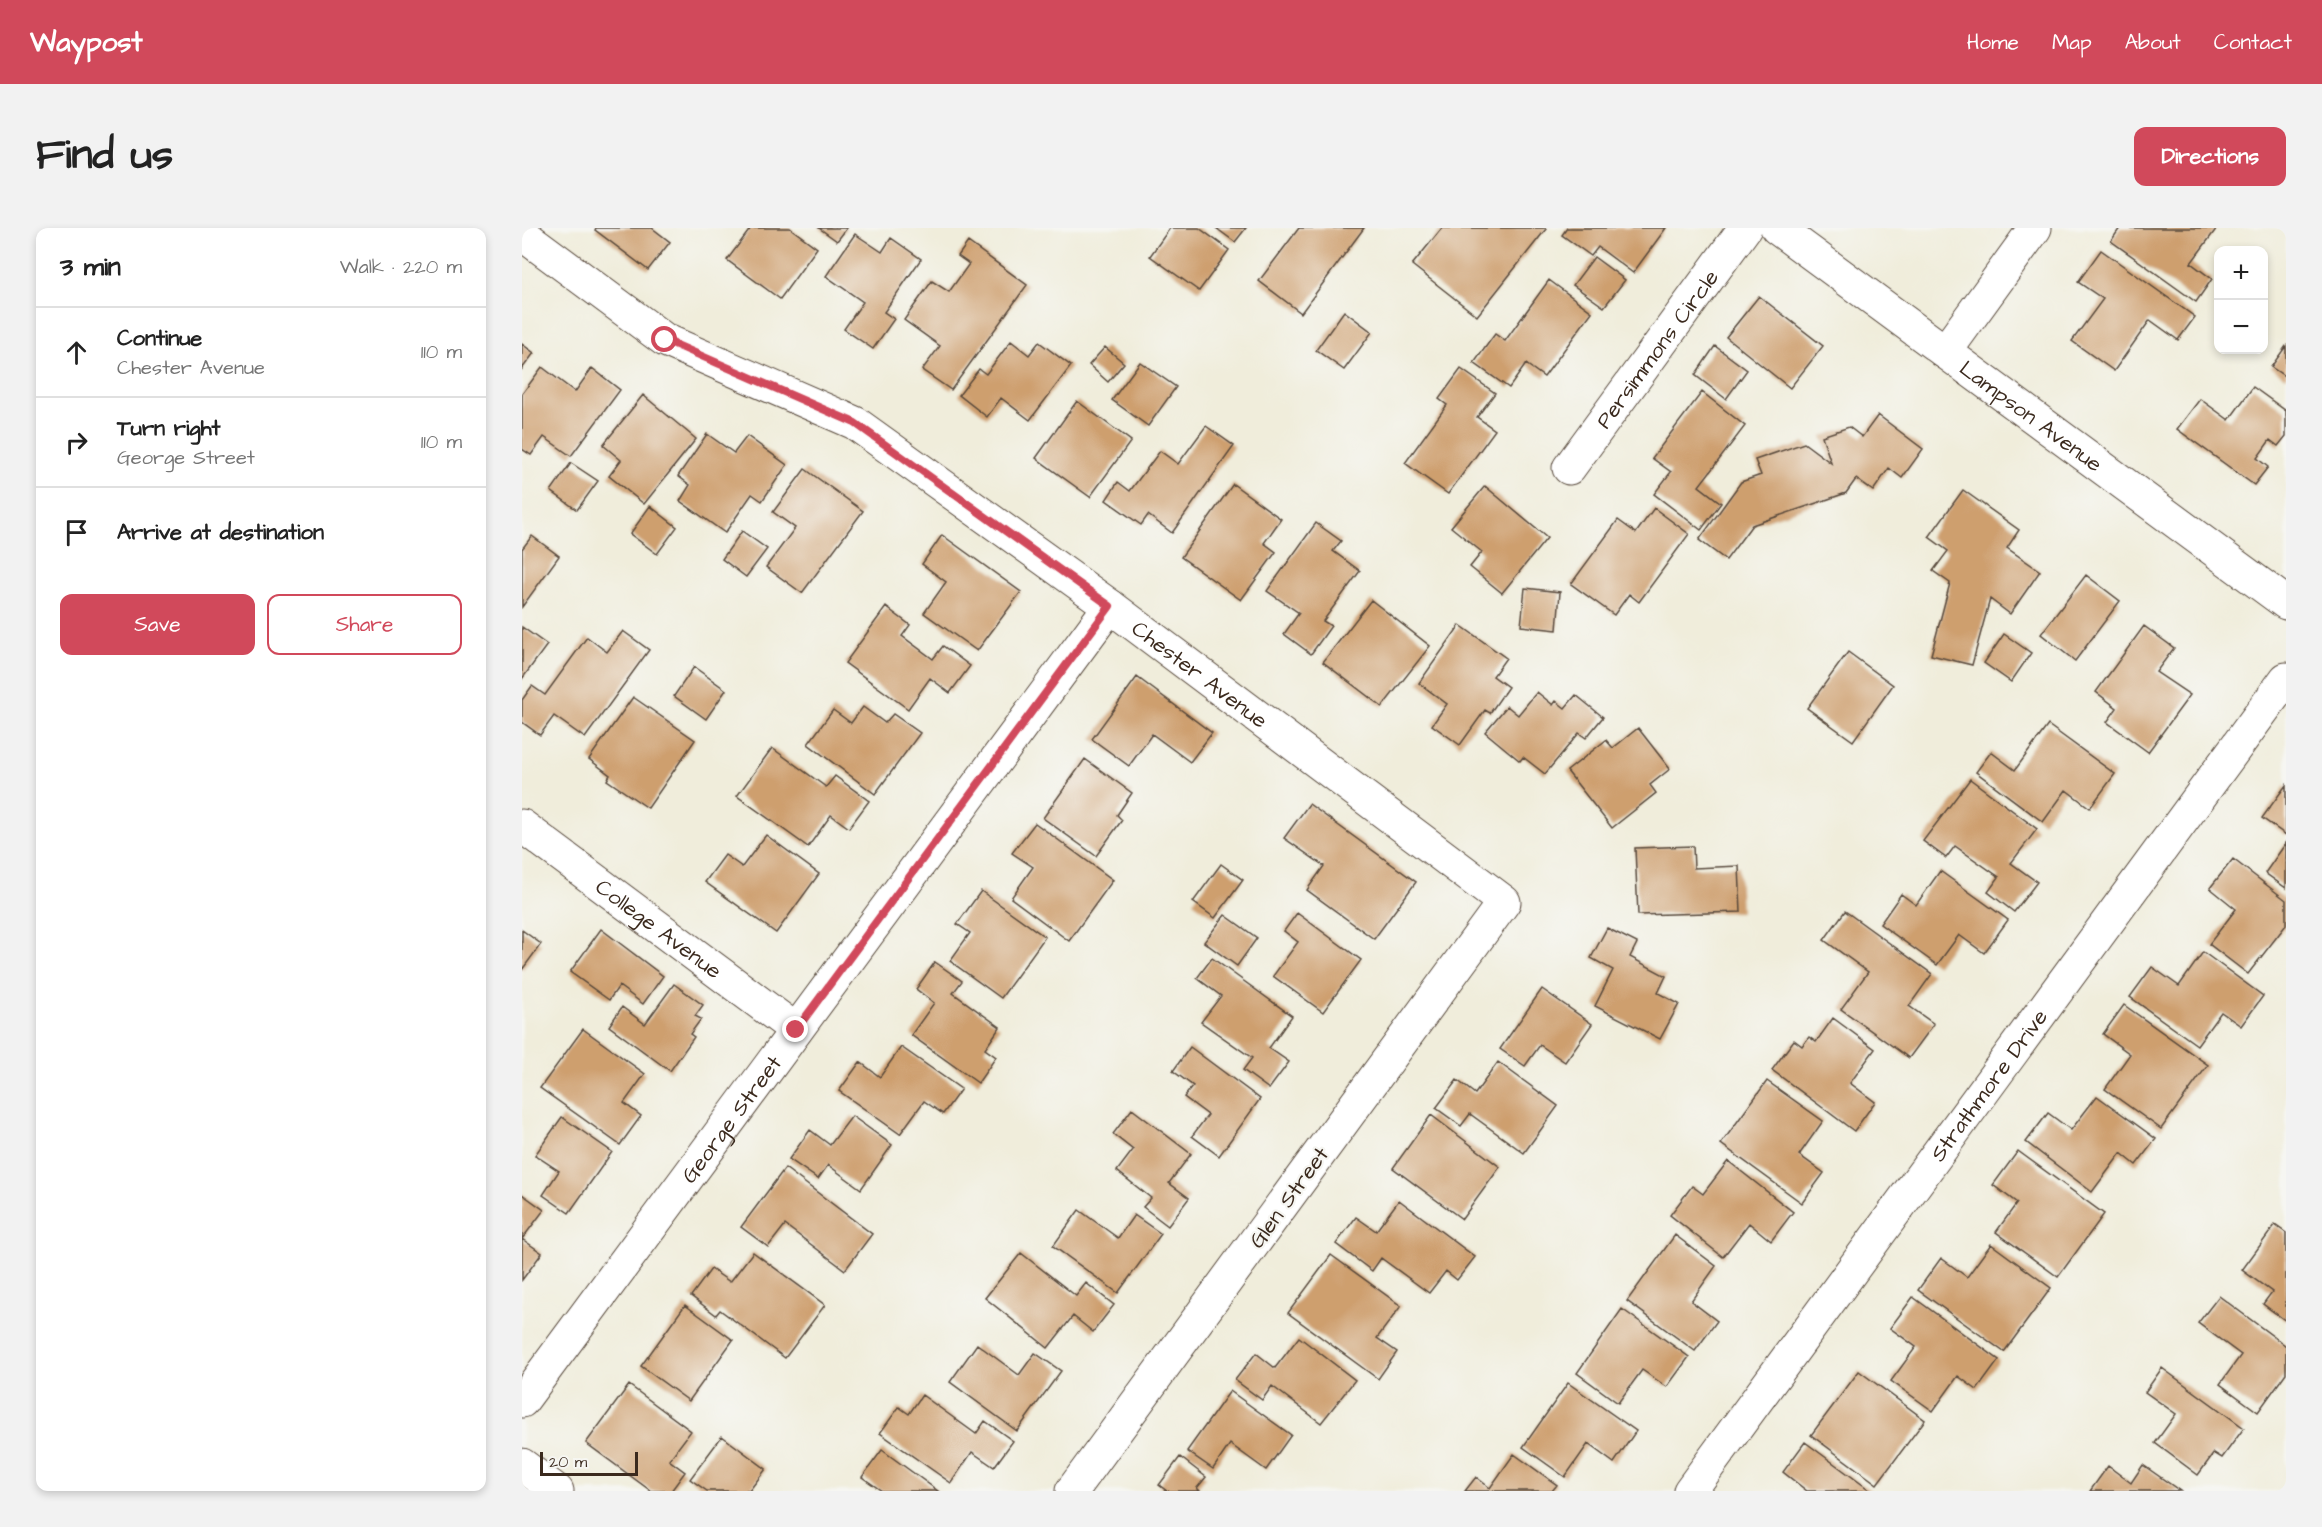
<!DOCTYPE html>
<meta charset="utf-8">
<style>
:root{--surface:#fff;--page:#f2f2f2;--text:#222;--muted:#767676;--line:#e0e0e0;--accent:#d1495b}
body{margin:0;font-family:"Architects Daughter",sans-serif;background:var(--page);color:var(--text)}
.controls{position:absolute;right:18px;top:18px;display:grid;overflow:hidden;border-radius:12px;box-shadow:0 3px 9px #0003}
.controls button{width:54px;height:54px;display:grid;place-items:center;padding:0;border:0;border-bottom:2px solid var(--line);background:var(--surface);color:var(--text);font:30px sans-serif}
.scale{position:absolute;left:18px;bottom:15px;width:98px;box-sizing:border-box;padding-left:6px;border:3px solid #3b2a1e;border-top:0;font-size:16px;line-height:21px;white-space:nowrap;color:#3b2a1e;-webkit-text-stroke:4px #f6f6f2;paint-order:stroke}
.stop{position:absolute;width:18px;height:18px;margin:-14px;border:4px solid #d1495b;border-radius:50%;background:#fff}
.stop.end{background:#d1495b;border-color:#fff;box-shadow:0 2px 6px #0008}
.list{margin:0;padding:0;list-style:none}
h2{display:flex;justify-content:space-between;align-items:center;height:78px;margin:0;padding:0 24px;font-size:26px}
h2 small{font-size:20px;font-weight:400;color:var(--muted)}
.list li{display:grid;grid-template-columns:39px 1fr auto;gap:18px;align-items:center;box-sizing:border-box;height:90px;padding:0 24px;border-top:2px solid var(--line)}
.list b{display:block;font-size:22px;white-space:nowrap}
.list p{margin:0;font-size:20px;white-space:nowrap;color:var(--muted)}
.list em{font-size:20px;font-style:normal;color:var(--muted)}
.actions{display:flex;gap:12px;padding:18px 24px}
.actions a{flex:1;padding:14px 0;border:2px solid var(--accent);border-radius:12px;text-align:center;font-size:21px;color:var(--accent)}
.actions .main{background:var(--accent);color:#fff}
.icon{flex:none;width:33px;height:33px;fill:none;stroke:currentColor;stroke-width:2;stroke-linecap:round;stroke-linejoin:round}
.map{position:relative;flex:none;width:1764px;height:1263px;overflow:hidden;border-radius:12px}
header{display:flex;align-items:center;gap:36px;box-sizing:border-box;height:84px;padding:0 30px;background:var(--accent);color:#fff}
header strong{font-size:28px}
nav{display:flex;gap:33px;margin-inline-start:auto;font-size:21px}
.intro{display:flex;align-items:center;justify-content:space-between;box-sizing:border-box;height:144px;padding:0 36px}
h1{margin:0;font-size:42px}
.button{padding:15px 27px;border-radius:12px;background:var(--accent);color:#fff;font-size:21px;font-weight:700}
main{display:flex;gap:36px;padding:0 36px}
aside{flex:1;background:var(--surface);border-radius:12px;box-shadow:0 3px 9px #0003}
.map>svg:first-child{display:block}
.building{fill:#ce9f6e}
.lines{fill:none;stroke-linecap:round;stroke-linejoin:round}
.minor-casing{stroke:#56473a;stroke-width:35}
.minor{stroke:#fff;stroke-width:33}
.route{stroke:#d1495b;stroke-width:8}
.labels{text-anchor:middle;stroke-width:4.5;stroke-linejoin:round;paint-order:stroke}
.street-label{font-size:22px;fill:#3b2a1e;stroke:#f6f6f2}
</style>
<header>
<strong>Waypost</strong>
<nav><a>Home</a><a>Map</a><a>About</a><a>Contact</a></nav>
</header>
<div class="intro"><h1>Find us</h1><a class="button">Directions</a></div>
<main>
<aside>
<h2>3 min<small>Walk · 220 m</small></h2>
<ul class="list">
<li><svg class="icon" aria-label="ahead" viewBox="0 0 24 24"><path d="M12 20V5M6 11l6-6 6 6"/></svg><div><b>Continue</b><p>Chester Avenue</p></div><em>110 m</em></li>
<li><svg class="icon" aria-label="right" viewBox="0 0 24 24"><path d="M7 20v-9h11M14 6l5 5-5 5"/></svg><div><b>Turn right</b><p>George Street</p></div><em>110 m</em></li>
<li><svg class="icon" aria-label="arrive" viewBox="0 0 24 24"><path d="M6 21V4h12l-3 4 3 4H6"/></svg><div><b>Arrive at destination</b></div></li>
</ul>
<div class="actions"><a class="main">Save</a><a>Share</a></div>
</aside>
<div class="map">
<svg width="1764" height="1263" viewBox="0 0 1764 1263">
<rect width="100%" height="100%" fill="#f6f6f2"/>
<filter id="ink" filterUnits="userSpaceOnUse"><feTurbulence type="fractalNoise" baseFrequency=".0167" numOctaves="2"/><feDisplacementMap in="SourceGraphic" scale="12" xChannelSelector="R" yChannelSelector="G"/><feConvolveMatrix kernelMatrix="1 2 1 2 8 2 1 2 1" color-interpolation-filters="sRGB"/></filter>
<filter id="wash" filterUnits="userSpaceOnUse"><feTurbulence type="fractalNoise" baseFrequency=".008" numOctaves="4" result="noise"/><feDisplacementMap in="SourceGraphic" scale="24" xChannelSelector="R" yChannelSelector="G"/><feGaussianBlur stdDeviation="1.35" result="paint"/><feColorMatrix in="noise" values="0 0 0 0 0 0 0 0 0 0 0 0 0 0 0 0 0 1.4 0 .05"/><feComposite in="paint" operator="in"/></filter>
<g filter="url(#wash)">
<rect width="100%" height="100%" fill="#f0eddb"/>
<g id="blocks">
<path class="building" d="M 74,0 L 130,0 L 148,14 L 126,42 L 73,2 Z
M 229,0 L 268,0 L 295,20 L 258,71 L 205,32 Z
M 297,0 L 325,0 L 315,13 Z
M 648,0 L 677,0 L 707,22 L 677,63 L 628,28 Z
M 694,0 L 724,0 L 713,14 Z
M 777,0 L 842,0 L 779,85 L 737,53 Z
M 920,0 L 1023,0 L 1024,1 L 955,88 L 890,37 Z
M 1045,0 L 1144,0 L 1111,45 L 1076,19 L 1069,28 L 1040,7 Z
M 1598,0 L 1695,0 L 1669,35 L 1690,51 L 1674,74 L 1589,13 Z
M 333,6 L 360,24 L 369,10 L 399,31 L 362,84 L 372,91 L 351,121 L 322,101 L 341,74 L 304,48 Z
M 446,14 L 505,57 L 429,162 L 400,142 L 418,118 L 382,92 L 410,53 L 427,64 L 447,36 L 436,28 Z
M 1579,22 L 1673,89 L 1656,112 L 1628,92 L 1592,143 L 1550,113 L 1581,71 L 1556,54 Z
M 1072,29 L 1103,52 L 1082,79 L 1051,57 Z
M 1027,52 L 1070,84 L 1022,149 L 1004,136 L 987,160 L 952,135 L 973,106 L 983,113 Z
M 1237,68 L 1301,118 L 1268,160 L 1204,109 Z
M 822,83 L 850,104 L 822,142 L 794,122 Z
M 489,113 L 507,127 L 517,114 L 549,138 L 508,192 L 479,170 L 465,189 L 437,167 L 457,141 L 464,146 Z
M 0,116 L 12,125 L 0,141 Z
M 1193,118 L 1225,142 L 1204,171 L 1173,147 Z
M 1764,118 L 1764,149 L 1749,139 Z
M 583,119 L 602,135 L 586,154 L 567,137 Z
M 618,134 L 654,159 L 626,198 L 590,172 Z
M 20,139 L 53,164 L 70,140 L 98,162 L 49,228 L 22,209 L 9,227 L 0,221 L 0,166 Z
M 939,141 L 973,165 L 955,189 L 973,202 L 926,266 L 883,235 L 925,177 L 917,171 Z
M 1731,159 L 1764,183 L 1764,208 L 1756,218 L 1748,212 L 1735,230 L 1746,239 L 1732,257 L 1655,201 L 1678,171 L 1707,192 Z
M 1180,164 L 1223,198 L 1177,258 L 1199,275 L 1179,302 L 1132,266 L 1149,244 L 1130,230 Z
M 121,167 L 174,211 L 122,276 L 87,248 L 99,232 L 81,217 Z
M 555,173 L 609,213 L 568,269 L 514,230 Z
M 1356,187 L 1401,221 L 1380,250 L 1367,240 L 1351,263 L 1334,251 L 1324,265 L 1230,297 L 1204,332 L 1177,312 L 1219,254 L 1239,247 L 1233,232 L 1282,215 L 1309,235 L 1300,208 L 1327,199 L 1340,209 Z
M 684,198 L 712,218 L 650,305 L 626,287 L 619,297 L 584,272 L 596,254 L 608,263 L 638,223 L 656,236 Z
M 185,206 L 212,225 L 225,208 L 265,237 L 240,273 L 230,266 L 203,305 L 158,273 L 168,257 L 156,248 Z
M 49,235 L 76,253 L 55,282 L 29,263 Z
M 283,241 L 341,283 L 280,365 L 244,339 L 273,300 L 251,284 Z
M 711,256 L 759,291 L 742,315 L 754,324 L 719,372 L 659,329 Z
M 963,258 L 1025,310 L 980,365 L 948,339 L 960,324 L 929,299 Z
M 1441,262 L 1497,302 L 1485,320 L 1518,343 L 1488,386 L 1468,371 L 1450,437 L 1409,427 L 1428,355 L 1411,343 L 1426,323 L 1407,309 Z
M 128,278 L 155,299 L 135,326 L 108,306 Z
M 1132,280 L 1167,306 L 1117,374 L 1107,366 L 1092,387 L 1049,356 L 1096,292 L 1114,305 Z
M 794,295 L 819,313 L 811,323 L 838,343 L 801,393 L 809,398 L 789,426 L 762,406 L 777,385 L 745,363 Z
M 220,303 L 245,321 L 224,349 L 200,331 Z
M 420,307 L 499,364 L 455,423 L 402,385 L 424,354 L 400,336 Z
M 10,308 L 37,328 L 0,379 L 0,321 Z
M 1564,347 L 1598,373 L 1553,433 L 1519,406 Z
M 1003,360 L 1038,364 L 1035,402 L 999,398 Z
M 849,372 L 908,418 L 860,479 L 801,434 Z
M 364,379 L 388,397 L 380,408 L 411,431 L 421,418 L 448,438 L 428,465 L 408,450 L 386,481 L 323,435 Z
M 938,397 L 984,430 L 971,448 L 986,459 L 968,485 L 963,482 L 938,517 L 910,497 L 925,476 L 897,455 Z
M 1622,398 L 1652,420 L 1634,444 L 1668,467 L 1626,524 L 1585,494 L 1595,480 L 1574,464 Z
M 0,399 L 25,417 L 0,451 Z
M 101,403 L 127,422 L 63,510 L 32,488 L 18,507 L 0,494 L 0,472 L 10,458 L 23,467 L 65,409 L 85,424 Z
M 1482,406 L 1509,425 L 1489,454 L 1462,435 Z
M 1326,424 L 1371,457 L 1331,513 L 1285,480 Z
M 172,439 L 204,462 L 184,491 L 152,468 Z
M 615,449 L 690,505 L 668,534 L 630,506 L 607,538 L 570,511 Z
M 1015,464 L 1031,477 L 1034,473 L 1043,480 L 1054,467 L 1081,489 L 1064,510 L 1057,505 L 1023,546 L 1001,529 L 998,533 L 963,504 L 985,478 L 996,487 Z
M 111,469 L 173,512 L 126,580 L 85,552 L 88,547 L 67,531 Z
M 341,479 L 363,495 L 371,486 L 398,505 L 353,566 L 286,516 L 311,482 L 329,495 Z
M 1526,497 L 1593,546 L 1568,580 L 1544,562 L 1521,594 L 1454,544 L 1469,524 L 1493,542 Z
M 1116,500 L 1148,541 L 1128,557 L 1134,565 L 1090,600 L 1045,543 L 1084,512 L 1091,520 Z
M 250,520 L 304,559 L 313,548 L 347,573 L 327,600 L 309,587 L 286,619 L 215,568 Z
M 563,531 L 610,565 L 595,587 L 600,592 L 574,628 L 521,590 Z
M 1448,551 L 1515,601 L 1489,635 L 1515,654 L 1492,684 L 1466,664 L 1477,649 L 1433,618 L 1424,630 L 1401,613 Z
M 1764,557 L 1764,607 L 1740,590 Z
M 787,576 L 894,654 L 852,711 L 785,662 L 802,638 L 762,610 Z
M 513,595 L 591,652 L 547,713 L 489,670 L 511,639 L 490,625 Z
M 244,607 L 297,646 L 254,705 L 183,654 L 203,627 L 220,639 Z
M 1764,615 L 1764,660 L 1743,645 Z
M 1171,618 L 1172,640 L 1217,638 L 1219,684 L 1116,687 L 1113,620 Z
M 1711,631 L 1764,672 L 1764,697 L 1726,746 L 1687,716 L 1714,681 L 1688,660 Z
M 699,636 L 721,652 L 693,690 L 671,674 Z
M 1418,643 L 1486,692 L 1462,725 L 1437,707 L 1415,737 L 1358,696 L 1379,666 L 1394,677 Z
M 459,663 L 523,709 L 479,770 L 428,733 L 448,705 L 435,696 Z
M 1323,683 L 1410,746 L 1387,778 L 1412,796 L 1387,830 L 1319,781 L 1346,744 L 1302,712 Z
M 775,685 L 839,732 L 801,784 L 751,748 L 776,714 L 762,703 Z
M 703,687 L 735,710 L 715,738 L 682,714 Z
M 1085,700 L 1115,715 L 1108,729 L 1144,748 L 1136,765 L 1157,776 L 1138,811 L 1073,778 L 1091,742 L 1069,730 Z
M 79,701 L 141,748 L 121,776 L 97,758 L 87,772 L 48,744 Z
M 0,702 L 19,716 L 0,742 Z
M 1681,724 L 1741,768 L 1719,798 L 1699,784 L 1675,817 L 1608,769 L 1630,739 L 1657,758 Z
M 690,730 L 770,788 L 747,820 L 767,834 L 747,861 L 721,842 L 730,830 L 679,794 L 699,768 L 675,750 Z
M 413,734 L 440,753 L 431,765 L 478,799 L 463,821 L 474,829 L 456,855 L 389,807 L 412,775 L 394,761 Z
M 152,756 L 181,777 L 173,788 L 179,791 L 168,806 L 172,809 L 148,843 L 87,798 L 100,779 L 123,796 Z
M 1020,761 L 1070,796 L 1043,834 L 1018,817 L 1003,838 L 978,821 Z
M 1602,777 L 1686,837 L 1639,901 L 1583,861 L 1608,826 L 1581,806 Z
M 1311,790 L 1353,821 L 1328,855 L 1353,874 L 1332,903 L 1250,842 L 1272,812 L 1280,818 L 1287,809 L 1294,814 Z
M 61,801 L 123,846 L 102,875 L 119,888 L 98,917 L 18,860 Z
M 379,819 L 439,861 L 421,886 L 402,873 L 378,906 L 317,863 L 338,834 L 358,849 Z
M 668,819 L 738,871 L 697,928 L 670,908 L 686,887 L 662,869 L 671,858 L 651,843 Z
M 976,834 L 1036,878 L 1002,925 L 948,886 L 939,898 L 914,880 L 935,852 L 953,866 Z
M 1245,853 L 1301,893 L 1277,927 L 1302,945 L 1280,975 L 1199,916 Z
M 1575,868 L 1634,911 L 1614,937 L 1599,925 L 1570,964 L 1504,914 L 1526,885 L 1549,902 Z
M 610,881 L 669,926 L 647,955 L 667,970 L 646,998 L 621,979 L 629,970 L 595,943 L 611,922 L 591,906 Z
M 909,887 L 978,939 L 940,991 L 871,940 Z
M 330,888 L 370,917 L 339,961 L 306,937 L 296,951 L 267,931 L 288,902 L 308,917 Z
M 40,889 L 90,924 L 47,985 L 21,967 L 37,943 L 13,927 Z
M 1496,923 L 1582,986 L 1536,1049 L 1474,1004 L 1495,975 L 1471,957 Z
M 1206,933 L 1271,984 L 1249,1013 L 1227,995 L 1201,1029 L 1148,987 L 1170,958 L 1181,966 Z
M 263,940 L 350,1006 L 323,1042 L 263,997 L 246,1019 L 219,999 Z
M 0,966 L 22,982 L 0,1011 Z
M 877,972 L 953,1029 L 935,1052 L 924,1043 L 907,1065 L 859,1030 L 850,1043 L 814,1016 L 834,989 L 854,1003 Z
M 557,982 L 596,1010 L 612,987 L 639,1006 L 596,1065 L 531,1018 Z
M 1753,997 L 1764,1005 L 1764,1093 L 1741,1076 L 1750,1064 L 1720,1042 Z
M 1153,1007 L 1194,1038 L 1169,1073 L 1195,1093 L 1173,1123 L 1105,1073 Z
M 0,1011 L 20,1025 L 0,1052 Z
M 1469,1016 L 1529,1060 L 1482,1124 L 1396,1062 L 1419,1030 L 1445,1049 Z
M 231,1024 L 303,1077 L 263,1130 L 198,1082 L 194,1087 L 169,1068 L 189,1041 L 208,1054 Z
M 499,1025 L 554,1068 L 564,1055 L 592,1077 L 571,1104 L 551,1088 L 526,1120 L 463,1070 Z
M 809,1027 L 879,1078 L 855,1110 L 875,1124 L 856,1151 L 766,1085 Z
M 1697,1068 L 1764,1118 L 1764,1145 L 1736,1184 L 1698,1156 L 1719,1127 L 1676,1095 Z
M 1391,1069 L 1477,1132 L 1455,1162 L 1436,1148 L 1411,1183 L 1369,1153 L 1394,1119 L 1368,1100 Z
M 163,1077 L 211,1112 L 167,1173 L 119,1138 Z
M 1100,1081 L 1167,1129 L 1145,1159 L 1120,1142 L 1096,1175 L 1055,1145 Z
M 777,1109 L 833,1152 L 799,1195 L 750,1158 L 740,1172 L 713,1152 L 734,1125 L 753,1140 Z
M 455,1116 L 497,1147 L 513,1125 L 539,1143 L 495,1203 L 428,1154 Z
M 1640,1140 L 1722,1200 L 1700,1230 L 1692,1225 L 1676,1247 L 1633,1215 L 1654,1186 L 1623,1164 Z
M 1337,1143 L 1403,1192 L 1355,1256 L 1289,1207 Z
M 1046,1155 L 1114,1203 L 1092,1235 L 1066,1216 L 1043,1249 L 1001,1219 Z
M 107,1157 L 169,1203 L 147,1232 L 163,1244 L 149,1263 L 129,1263 L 64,1215 Z
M 708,1163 L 769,1207 L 744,1242 L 708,1216 L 691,1241 L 665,1223 Z
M 400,1167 L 454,1206 L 463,1193 L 491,1213 L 472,1239 L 450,1224 L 429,1255 L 358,1205 L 377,1179 L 387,1186 Z
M 200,1208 L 244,1241 L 227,1263 L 185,1263 L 168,1251 Z
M 1283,1214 L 1349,1263 L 1285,1263 L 1261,1244 Z
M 360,1222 L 416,1263 L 360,1263 L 340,1249 Z
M 992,1226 L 1035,1257 L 1030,1263 L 943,1263 L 954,1249 L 968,1260 Z
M 658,1229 L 684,1249 L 675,1260 L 678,1263 L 645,1263 L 637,1257 Z
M 1621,1237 L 1658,1263 L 1568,1263 L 1586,1238 L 1609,1255 Z"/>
</g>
</g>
<g filter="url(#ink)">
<use href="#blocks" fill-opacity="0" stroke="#56473a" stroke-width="1.5"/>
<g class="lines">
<defs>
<g id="minor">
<path id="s1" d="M 1255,0 L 1764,375"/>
<path id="s2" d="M 0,6 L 143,112 L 333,195 L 588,378 L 982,674 L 550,1263"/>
<path d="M 1423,124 L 1513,0"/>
<path id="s3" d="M 1047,240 L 1223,0"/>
<path id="s4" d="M 0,598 L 274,802"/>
<path id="s5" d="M 0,1173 L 588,378"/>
<path d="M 0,1237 L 35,1263"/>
<path id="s6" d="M 1168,1263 L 1764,451"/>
</g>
</defs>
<use href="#minor" class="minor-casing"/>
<use href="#minor" class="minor"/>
</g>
</g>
<g class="lines" filter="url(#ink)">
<path class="route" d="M 143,112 L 333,195 L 588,378 L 274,802"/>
</g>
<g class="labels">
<g class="street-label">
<text dy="8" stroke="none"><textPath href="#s3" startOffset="148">Persimmons Circle</textPath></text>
<text dy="8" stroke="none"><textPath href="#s1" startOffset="316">Lampson Avenue</textPath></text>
<text dy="8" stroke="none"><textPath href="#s2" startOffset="812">Chester Avenue</textPath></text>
<text dy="8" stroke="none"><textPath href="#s4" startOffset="171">College Avenue</textPath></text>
<text dy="8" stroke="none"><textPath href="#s6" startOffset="504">Strathmore Drive</textPath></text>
<text dy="8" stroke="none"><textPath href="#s5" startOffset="351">George Street</textPath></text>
<text transform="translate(766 969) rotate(-54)" y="8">Glen Street</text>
</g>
</g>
</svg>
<div class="controls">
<button>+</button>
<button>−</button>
</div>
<div class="scale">20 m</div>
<div class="stop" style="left:143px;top:112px"></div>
<div class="stop end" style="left:274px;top:802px"></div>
</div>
</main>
